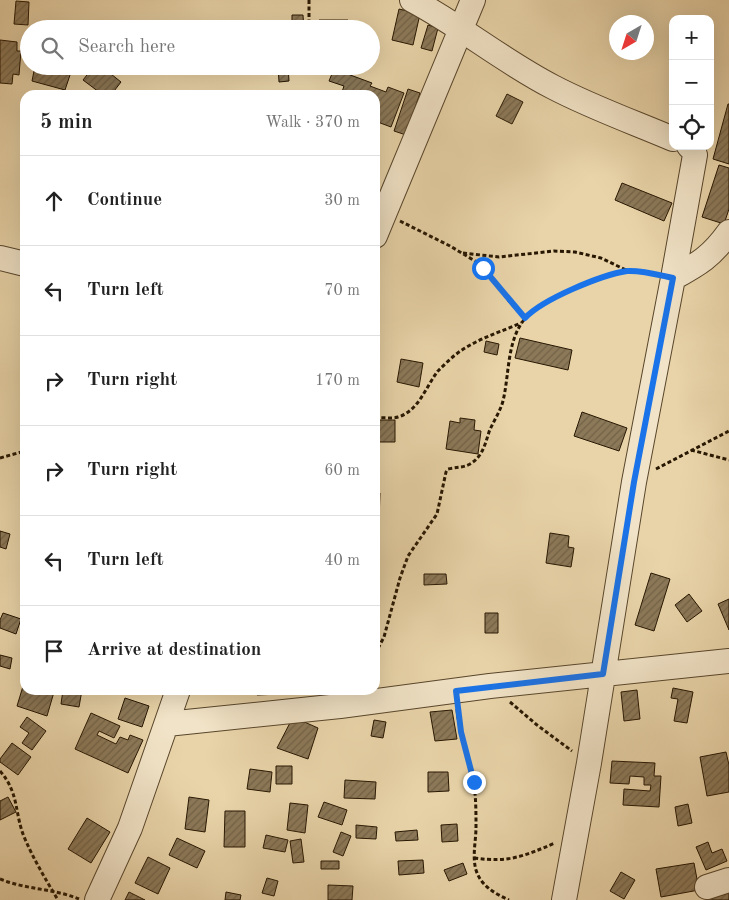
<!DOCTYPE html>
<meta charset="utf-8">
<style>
:root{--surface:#fff;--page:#f2f2f2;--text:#222;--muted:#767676;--line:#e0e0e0}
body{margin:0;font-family:"Old Standard TT",serif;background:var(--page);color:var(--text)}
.controls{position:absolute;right:15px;top:15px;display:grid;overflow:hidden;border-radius:10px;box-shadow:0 5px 20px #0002}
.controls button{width:45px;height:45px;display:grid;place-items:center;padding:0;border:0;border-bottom:1px solid var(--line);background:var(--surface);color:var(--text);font:25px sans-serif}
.compass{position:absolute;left:609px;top:15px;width:45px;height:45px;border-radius:50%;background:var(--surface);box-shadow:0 5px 20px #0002;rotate:219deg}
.stop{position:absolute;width:15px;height:15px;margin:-11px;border:4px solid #1a73e8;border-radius:50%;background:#fff}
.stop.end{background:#1a73e8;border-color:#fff;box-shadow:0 1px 5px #0008}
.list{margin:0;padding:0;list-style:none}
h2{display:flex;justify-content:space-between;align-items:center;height:65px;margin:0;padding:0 20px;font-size:21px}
h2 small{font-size:16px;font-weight:400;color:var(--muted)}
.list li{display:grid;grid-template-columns:32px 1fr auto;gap:15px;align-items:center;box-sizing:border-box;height:90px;padding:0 20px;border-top:1px solid var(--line)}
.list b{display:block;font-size:19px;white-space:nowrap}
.list em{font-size:16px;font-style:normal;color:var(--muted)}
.icon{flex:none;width:28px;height:28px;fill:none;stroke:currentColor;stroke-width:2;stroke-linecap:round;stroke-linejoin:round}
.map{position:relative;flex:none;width:729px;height:900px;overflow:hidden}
.search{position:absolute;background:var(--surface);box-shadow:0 5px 20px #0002;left:20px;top:20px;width:360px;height:55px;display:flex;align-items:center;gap:12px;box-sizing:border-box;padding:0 18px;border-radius:28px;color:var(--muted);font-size:19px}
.panel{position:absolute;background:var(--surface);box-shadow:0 5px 20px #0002;left:20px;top:90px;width:360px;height:605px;border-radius:15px}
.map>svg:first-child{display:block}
.building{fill:url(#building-hatch);stroke:#271702}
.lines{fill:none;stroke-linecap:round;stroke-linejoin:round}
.minor-casing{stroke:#58462c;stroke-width:26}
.path{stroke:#271702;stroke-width:3;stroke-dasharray:4 2.5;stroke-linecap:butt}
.minor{stroke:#f1e3c7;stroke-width:24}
.route{stroke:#1a73e8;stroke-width:6}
</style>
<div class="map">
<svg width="729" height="900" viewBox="0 0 729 900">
<defs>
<pattern id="building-hatch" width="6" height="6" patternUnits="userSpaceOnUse" patternTransform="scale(1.25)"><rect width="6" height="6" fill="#8c7959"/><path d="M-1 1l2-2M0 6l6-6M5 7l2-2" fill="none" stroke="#726247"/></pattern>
</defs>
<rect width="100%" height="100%" fill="#e9d4a9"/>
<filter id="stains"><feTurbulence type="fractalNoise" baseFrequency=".004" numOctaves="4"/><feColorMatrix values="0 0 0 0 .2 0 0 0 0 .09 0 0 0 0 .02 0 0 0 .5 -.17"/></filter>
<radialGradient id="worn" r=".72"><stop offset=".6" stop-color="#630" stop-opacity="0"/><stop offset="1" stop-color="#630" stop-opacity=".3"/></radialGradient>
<path class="building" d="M 16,1 L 29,2 L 28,25 L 14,24 Z
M 399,9 L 420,14 L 413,45 L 392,40 Z
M 292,15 L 303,15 L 304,29 L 272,29 L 272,24 L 292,23 Z
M 319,20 L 348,20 L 348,29 L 319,29 Z
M 428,25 L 438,28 L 432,51 L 421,48 Z
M 0,40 L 17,42 L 17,51 L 21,51 L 19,75 L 13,74 L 12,84 L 0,83 Z
M 35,66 L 73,66 L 65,90 L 32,81 Z
M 94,66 L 101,66 L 121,82 L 111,95 L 103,95 L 83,80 Z
M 278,66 L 288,66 L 289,81 L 279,82 Z
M 334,69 L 372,83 L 370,86 L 386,92 L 388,87 L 404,93 L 391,127 L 375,121 L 375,95 L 341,95 L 344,86 L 329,81 Z
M 408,89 L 420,93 L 406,135 L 394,131 Z
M 507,94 L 523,102 L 512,124 L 496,116 Z
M 728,104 L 729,104 L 729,164 L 713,159 Z
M 719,165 L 729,168 L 729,209 L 724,224 L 702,217 Z
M 622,183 L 672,203 L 664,221 L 615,200 Z
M 520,338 L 572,350 L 568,370 L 515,358 Z
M 486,341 L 499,344 L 497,355 L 484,352 Z
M 401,359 L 423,363 L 419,387 L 397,382 Z
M 582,412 L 627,428 L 619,451 L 574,436 Z
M 460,418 L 475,420 L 474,430 L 481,431 L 478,454 L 446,449 L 450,421 L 460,423 Z
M 376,420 L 395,420 L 395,442 L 376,442 Z
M 375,459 L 378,459 L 377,487 L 375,487 Z
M 375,493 L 380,493 L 379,521 L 375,521 Z
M 0,531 L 10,534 L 6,549 L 0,547 Z
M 550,533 L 569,536 L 568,547 L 574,548 L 571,567 L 546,563 Z
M 651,573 L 670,579 L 654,631 L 635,625 Z
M 424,574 L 446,574 L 447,584 L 424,585 Z
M 689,594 L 702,611 L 687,622 L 675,605 Z
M 729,599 L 729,630 L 718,604 Z
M 3,613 L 21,619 L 16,634 L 0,628 L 0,620 Z
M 485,613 L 498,613 L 498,633 L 485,633 Z
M 0,655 L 12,658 L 10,669 L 0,666 Z
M 24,683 L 25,690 L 46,690 L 54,692 L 47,716 L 17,706 Z
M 673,688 L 693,692 L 687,723 L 674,721 L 678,699 L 671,698 Z
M 63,690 L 82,690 L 79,707 L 61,704 Z
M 257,690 L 279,690 L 280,694 L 257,695 Z
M 637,690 L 640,719 L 624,721 L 621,692 Z
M 125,698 L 149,706 L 142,727 L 118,719 Z
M 452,710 L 457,739 L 435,741 L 430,712 Z
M 91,713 L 120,726 L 114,738 L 99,731 L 97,735 L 116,744 L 120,737 L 128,740 L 130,735 L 143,740 L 128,773 L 75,749 Z
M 27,717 L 46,731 L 32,750 L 22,743 L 29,733 L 20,727 Z
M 293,717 L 318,728 L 308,759 L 277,748 Z
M 374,720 L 386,722 L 383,738 L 371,736 Z
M 12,743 L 31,757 L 18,775 L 0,762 L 0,759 Z
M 726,752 L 729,765 L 729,792 L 707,796 L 700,757 Z
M 612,761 L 655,763 L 654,776 L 661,776 L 659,807 L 623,805 L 624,789 L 650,791 L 651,785 L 644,785 L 644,777 L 630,776 L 629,784 L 610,783 Z
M 276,766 L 292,766 L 292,784 L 276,784 Z
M 250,769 L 272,772 L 270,792 L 247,789 Z
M 428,772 L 448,772 L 449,791 L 428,792 Z
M 345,780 L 376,782 L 375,799 L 344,798 Z
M 8,797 L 16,812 L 0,820 L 0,801 Z
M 189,797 L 209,800 L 205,832 L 185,829 Z
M 324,802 L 347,810 L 342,825 L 318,817 Z
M 290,803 L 308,805 L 305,833 L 287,830 Z
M 688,804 L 692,823 L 678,826 L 675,807 Z
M 225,811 L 245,811 L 245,847 L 224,847 Z
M 87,818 L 110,832 L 91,863 L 68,849 Z
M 457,824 L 458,841 L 442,842 L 441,825 Z
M 356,825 L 377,827 L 376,839 L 356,838 Z
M 417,830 L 418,840 L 396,841 L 395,832 Z
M 341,832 L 351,836 L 343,856 L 333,852 Z
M 266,835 L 288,840 L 285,852 L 263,848 Z
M 177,838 L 205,851 L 197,868 L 169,855 Z
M 301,839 L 304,862 L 293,863 L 290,841 Z
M 708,842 L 712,853 L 722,849 L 727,861 L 706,870 L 696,847 Z
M 148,857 L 170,868 L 158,894 L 135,883 Z
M 423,860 L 424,873 L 399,875 L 398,861 Z
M 321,861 L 339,861 L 339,869 L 321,869 Z
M 463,863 L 467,874 L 449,881 L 444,870 Z
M 694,863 L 699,890 L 661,897 L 656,869 Z
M 621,872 L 635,880 L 624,899 L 610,891 Z
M 267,878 L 278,881 L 274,896 L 262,893 Z
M 328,885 L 353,886 L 352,900 L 328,900 Z
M 729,891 L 729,900 L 709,900 L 708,894 Z
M 129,892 L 145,900 L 125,900 Z
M 226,892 L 241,895 L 240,900 L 225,900 Z"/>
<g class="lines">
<defs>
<path id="minor" d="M 412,0 C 461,26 504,62 553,87 C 591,107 633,122 673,139
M 375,236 L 473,0
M 0,258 L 25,264
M 673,278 C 699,264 712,256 729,232
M 167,724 L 340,706 L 490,686 L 729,661
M 707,887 L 729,880
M 97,900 L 130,828 L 178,690
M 564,900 L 589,763 L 634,482 L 673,278 L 695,155 L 693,150 L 689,146"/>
</defs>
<use href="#minor" class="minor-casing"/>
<path class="path" d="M 309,0 L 309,29
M 400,221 L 450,246 L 475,261 L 490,276 L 509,301 L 525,318
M 463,253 L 499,257 L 554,251 L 575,252 L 601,258 L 628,271
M 375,418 C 382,417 391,419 398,417 C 419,411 426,386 438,371 C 443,366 449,360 455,355 C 474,340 498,333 521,323
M 691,450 L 729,460
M 0,458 L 25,451
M 656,469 L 729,431
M 375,654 L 384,637 L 400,578 L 408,556 L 437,514 L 446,472 L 448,469 C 456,467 463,468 470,464 C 482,457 485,445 489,432 C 493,422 500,412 503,401 C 509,376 507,346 521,324 C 532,306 560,295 578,287 C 605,275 626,268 655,274
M 510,702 L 537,725 L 572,751
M 457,709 C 459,735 471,759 474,784 C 476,799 476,813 476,827 C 476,841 472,856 476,870 C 481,886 494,893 509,900
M 0,771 C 20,794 14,814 25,839 C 34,860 46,880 58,900
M 474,858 C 509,863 524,856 555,843
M 0,879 C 27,890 52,888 79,899"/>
<use href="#minor" class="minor"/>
</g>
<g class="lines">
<path class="route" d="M 474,782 L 461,732 L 456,691 L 603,674 L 634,482 L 673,278 C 659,275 642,270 627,271 C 601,275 543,299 525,318 L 483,268"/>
</g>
<rect width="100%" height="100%" filter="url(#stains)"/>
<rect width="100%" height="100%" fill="url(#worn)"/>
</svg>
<div class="controls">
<button>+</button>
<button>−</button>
<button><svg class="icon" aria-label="locate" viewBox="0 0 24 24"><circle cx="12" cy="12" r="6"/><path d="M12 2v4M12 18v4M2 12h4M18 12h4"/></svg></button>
</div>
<svg class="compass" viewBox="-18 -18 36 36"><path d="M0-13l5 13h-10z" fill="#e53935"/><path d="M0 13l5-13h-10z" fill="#767676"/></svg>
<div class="stop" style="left:483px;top:268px"></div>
<div class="stop end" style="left:474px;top:782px"></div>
<div class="search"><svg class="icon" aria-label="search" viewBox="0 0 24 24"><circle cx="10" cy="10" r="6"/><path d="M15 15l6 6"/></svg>Search here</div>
<section class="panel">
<h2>5 min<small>Walk · 370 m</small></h2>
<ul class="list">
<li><svg class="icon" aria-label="ahead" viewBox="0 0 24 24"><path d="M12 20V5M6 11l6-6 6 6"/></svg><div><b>Continue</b></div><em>30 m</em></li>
<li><svg class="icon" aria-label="left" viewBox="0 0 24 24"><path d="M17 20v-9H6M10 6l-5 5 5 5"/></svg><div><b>Turn left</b></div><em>70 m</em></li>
<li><svg class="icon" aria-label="right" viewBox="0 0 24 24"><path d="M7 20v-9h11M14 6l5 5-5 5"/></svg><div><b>Turn right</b></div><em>170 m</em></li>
<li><svg class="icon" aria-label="right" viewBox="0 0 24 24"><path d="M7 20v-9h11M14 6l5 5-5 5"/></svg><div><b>Turn right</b></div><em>60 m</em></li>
<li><svg class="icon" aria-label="left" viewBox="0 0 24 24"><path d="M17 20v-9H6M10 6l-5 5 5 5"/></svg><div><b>Turn left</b></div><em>40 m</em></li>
<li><svg class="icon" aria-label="arrive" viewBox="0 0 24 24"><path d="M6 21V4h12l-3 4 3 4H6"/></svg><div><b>Arrive at destination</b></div></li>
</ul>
</section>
</div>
